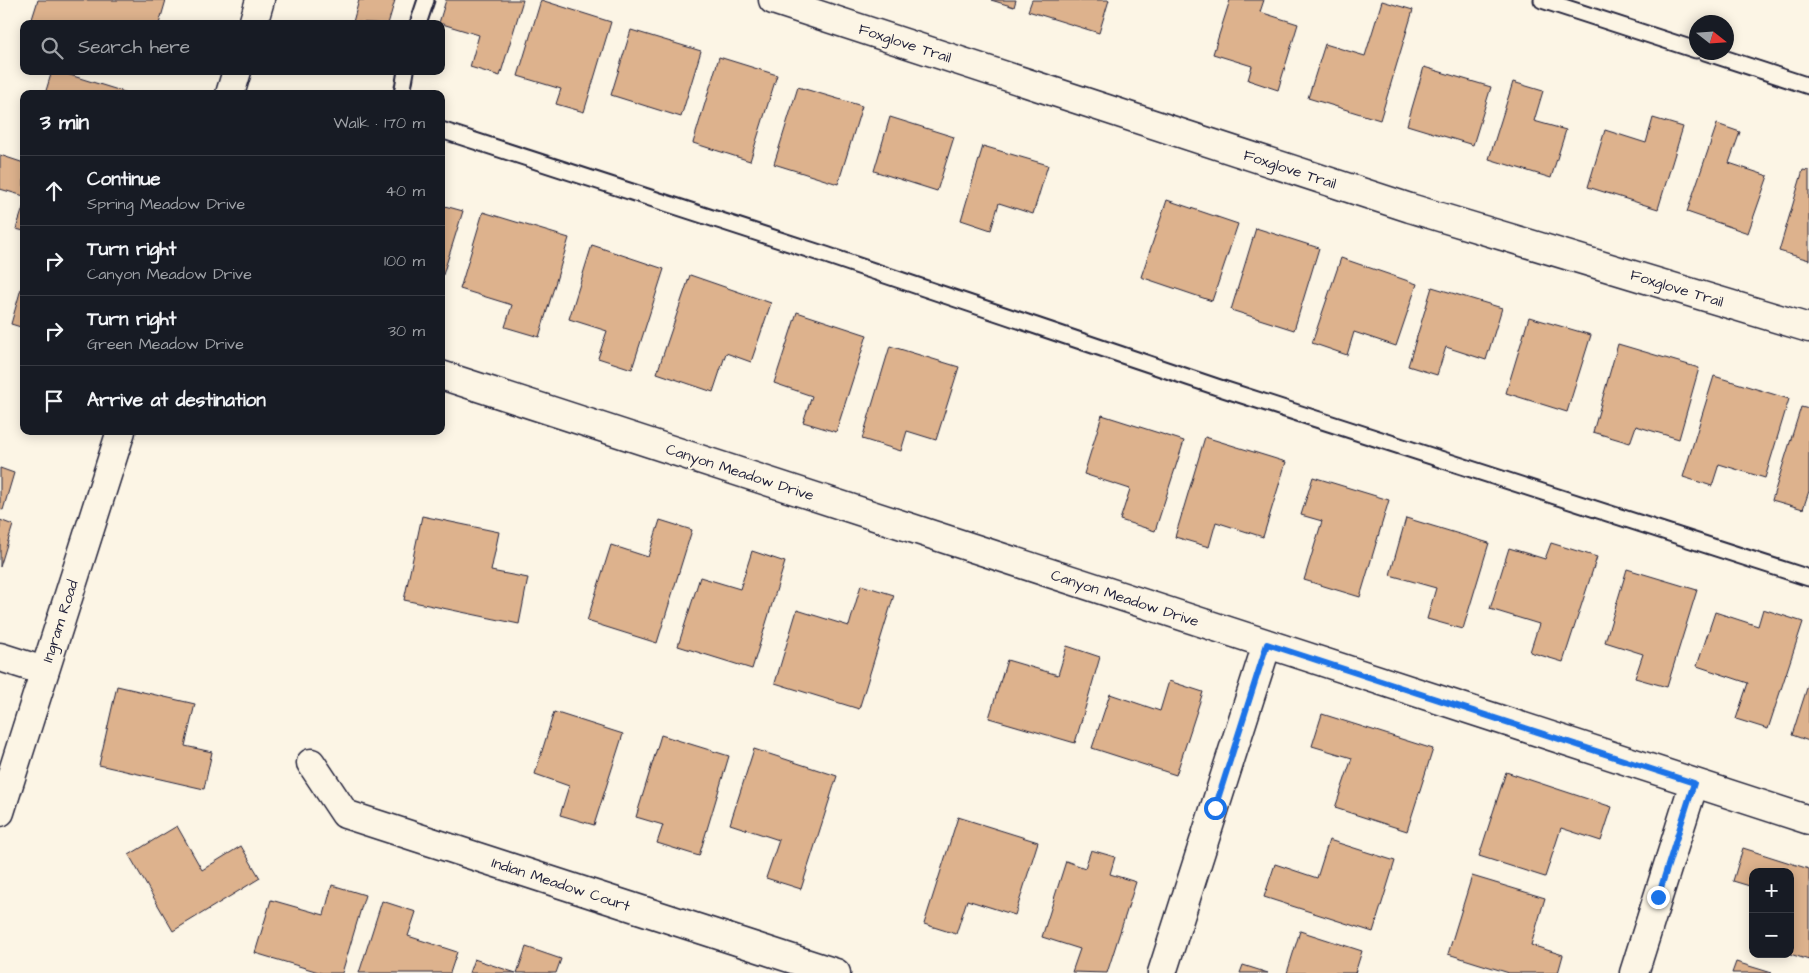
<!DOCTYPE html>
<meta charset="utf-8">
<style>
:root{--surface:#171b24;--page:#20242c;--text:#f1f3f6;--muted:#9ea1a6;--line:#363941}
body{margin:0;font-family:"Architects Daughter",sans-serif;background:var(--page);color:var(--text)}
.controls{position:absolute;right:15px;bottom:15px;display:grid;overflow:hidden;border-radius:10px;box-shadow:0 2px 12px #0003}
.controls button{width:45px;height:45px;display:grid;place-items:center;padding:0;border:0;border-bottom:1px solid var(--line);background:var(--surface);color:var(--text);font:25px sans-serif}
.compass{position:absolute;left:1689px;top:15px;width:45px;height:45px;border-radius:50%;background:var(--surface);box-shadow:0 2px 12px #0003;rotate:107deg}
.stop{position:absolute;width:15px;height:15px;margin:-11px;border:4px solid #1a73e8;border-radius:50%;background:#fff}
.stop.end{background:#1a73e8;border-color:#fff;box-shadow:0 1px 5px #0008}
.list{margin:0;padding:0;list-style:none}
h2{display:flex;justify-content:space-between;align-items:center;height:65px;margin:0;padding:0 20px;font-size:21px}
h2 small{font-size:16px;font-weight:400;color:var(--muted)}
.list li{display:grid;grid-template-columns:32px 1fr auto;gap:15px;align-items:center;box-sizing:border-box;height:70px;padding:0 20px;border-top:1px solid var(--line)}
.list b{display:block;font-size:19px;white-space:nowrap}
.list p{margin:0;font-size:16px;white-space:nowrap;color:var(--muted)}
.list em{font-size:16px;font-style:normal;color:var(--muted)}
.icon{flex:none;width:28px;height:28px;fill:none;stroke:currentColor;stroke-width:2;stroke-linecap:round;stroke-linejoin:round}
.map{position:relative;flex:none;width:1809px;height:973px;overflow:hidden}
.search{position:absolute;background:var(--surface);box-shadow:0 2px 12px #0003;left:20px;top:20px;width:425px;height:55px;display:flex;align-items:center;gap:12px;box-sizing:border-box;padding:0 18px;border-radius:10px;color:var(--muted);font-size:19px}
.panel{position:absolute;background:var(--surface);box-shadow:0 2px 12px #0003;left:20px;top:90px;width:425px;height:345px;border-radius:10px}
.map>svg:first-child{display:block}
.building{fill:#ddb28d;stroke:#22223b}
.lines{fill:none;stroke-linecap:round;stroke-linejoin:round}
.service-casing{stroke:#22223b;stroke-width:19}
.minor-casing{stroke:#22223b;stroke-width:31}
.secondary-casing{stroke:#22223b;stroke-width:31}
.service{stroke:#fcf5e5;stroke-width:15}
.minor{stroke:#fcf5e5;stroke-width:28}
.secondary{stroke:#fcf5e5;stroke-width:28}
.route{stroke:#1a73e8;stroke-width:6}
.labels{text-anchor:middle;stroke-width:4;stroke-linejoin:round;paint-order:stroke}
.street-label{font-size:15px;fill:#22223b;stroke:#fcf5e5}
</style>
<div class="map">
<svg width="1809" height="973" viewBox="0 0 1809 973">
<rect width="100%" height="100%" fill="#fcf5e5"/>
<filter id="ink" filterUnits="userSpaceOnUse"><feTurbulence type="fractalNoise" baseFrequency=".02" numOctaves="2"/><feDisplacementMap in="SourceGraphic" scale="10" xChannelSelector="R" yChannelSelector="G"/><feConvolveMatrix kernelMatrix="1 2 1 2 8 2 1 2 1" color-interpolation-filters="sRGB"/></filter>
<g filter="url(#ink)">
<path class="building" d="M 38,0 L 166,0 L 159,24 L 48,24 L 32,19 Z
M 359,0 L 395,0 L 388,24 L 353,22 Z
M 446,0 L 523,0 L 500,76 L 470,67 L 479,35 L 439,23 Z
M 541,0 L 611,22 L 584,112 L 556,104 L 561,89 L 518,76 Z
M 991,0 L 1016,0 L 1014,7 Z
M 1032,0 L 1109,0 L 1099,33 L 1028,11 Z
M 1230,0 L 1264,0 L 1260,12 L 1298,24 L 1278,90 L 1248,80 L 1252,66 L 1213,54 Z
M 1382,1 L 1413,10 L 1380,120 L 1308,98 L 1325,44 L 1365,56 Z
M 631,30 L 701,51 L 681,117 L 611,95 Z
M 719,57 L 777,75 L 750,161 L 693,143 Z
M 1424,67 L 1491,87 L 1473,145 L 1407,125 Z
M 52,71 L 57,71 L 131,94 L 45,94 Z
M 1513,82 L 1543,91 L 1534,121 L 1566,130 L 1551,178 L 1489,159 Z
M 798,87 L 862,106 L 838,184 L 774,164 Z
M 890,117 L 954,137 L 937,191 L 874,171 Z
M 1653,118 L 1683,127 L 1658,209 L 1588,187 L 1605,130 L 1646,143 Z
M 1717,124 L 1740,132 L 1729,163 L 1768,176 L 1748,233 L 1687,212 Z
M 983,146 L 1048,165 L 1033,214 L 999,203 L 991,230 L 961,220 Z
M 0,155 L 24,163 L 24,196 L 0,189 Z
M 1803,170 L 1809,171 L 1809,260 L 1779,251 Z
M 1167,200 L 1238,224 L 1212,301 L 1141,277 Z
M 24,205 L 24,231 L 16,229 Z
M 441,205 L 463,211 L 441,281 Z
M 483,212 L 569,238 L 539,337 L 505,327 L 512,305 L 460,289 Z
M 1256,228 L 1319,248 L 1294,330 L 1231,310 Z
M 592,245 L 664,269 L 632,369 L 598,358 L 607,331 L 569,319 Z
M 1341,258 L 1417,284 L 1396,346 L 1354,332 L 1347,355 L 1312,343 Z
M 690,275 L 771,303 L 751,362 L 726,353 L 713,392 L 657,373 Z
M 24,278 L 24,328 L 11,324 Z
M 1432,287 L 1502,308 L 1486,360 L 1446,347 L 1437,375 L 1408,366 Z
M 797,312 L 867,335 L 836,432 L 803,422 L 812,396 L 774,383 Z
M 1529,317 L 1591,335 L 1567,412 L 1506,393 Z
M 1618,344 L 1699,368 L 1679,439 L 1636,426 L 1630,443 L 1593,432 Z
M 890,346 L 959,367 L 936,440 L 907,431 L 901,451 L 862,439 Z
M 1714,376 L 1789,399 L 1765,478 L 1719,464 L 1712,486 L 1683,477 Z
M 1801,407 L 1809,409 L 1809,491 L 1803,509 L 1772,500 Z
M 1102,415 L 1184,441 L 1155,531 L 1120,520 L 1130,489 L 1084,474 Z
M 1205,437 L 1286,462 L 1263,537 L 1216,522 L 1209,547 L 1175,537 Z
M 0,468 L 14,473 L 3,510 L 0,509 Z
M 1313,477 L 1389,500 L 1360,597 L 1304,580 L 1322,521 L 1301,515 Z
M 422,516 L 499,532 L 491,571 L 528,578 L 519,624 L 404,600 Z
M 1406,518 L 1489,543 L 1463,629 L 1427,619 L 1436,588 L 1390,575 Z
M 0,520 L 13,525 L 0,567 Z
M 660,520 L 692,530 L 657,643 L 587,621 L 611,545 L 648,557 Z
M 1551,543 L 1597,557 L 1563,662 L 1530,652 L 1539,624 L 1490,609 L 1509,548 L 1545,559 Z
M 752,551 L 785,562 L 752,669 L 678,646 L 700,577 L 740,589 Z
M 1627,569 L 1697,590 L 1667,687 L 1635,678 L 1643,654 L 1605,642 Z
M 861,585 L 894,595 L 859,709 L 775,683 L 797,610 L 849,626 Z
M 1763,609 L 1803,622 L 1768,729 L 1736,719 L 1748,683 L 1697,666 L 1715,612 L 1758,626 Z
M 1067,646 L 1100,657 L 1075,743 L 989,718 L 1007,660 L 1058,675 Z
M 1169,681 L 1203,692 L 1176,775 L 1092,748 L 1110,694 L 1160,711 Z
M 1809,682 L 1809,741 L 1792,735 Z
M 117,686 L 195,704 L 185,746 L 212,752 L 204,789 L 99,765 Z
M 554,712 L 623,734 L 594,825 L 560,815 L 569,786 L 535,774 Z
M 1322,714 L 1433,749 L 1407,831 L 1335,808 L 1352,758 L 1312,746 Z
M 661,735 L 729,756 L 699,856 L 657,843 L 663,825 L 636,817 Z
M 754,749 L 837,776 L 801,889 L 766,878 L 779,840 L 730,824 Z
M 1506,772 L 1612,807 L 1601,841 L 1561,828 L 1545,877 L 1479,856 Z
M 958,817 L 1038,842 L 1015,915 L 967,900 L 956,934 L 924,924 Z
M 177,826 L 202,870 L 241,846 L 260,878 L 173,931 L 129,855 Z
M 1329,840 L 1395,861 L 1373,932 L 1264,897 L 1275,864 L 1317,878 Z
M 1743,848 L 1809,869 L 1809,960 L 1790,954 L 1790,872 L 1753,872 L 1753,887 L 1733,881 Z
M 1091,850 L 1115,857 L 1110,874 L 1136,882 L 1107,973 L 1072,972 L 1080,949 L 1042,937 L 1066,861 L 1085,868 Z
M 1472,876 L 1545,898 L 1531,945 L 1563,955 L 1558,973 L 1509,973 L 1448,954 Z
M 332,885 L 365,895 L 342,973 L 322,973 L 255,953 L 271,900 L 324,915 Z
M 382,901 L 416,912 L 408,936 L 457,952 L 450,973 L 359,973 Z
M 1300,931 L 1362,951 L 1355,973 L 1287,973 Z
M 526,947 L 561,959 L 556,973 L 517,973 Z
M 474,959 L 516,973 L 469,973 Z
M 1736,962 L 1772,973 L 1732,973 Z
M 1243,965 L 1268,973 L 1240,973 Z"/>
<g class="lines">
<defs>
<path id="service" d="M 1542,0 L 1696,50
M 418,24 L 426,0
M 1705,52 L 1809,86
M 402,94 L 406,71
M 441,130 L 826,255 L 1217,387 L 1809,578"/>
<path id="minor" d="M 773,0 L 1410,208 L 1809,328
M 441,375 L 1809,820
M 0,657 L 44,671
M 311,763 L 345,814 L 836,973
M 1162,973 L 1267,644
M 1634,973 L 1694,783"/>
<path id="secondary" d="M 253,24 L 260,0
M 230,94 L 237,71
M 0,812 L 121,431"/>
</defs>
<use href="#service" class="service-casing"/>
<use href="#minor" class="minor-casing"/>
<use href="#secondary" class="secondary-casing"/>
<use href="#service" class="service"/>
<use href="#minor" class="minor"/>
<use href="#secondary" class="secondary"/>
</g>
</g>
<g class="lines" filter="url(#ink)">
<path class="route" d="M 1215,808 L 1267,644 L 1694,783 L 1658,897"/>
</g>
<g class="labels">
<g class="street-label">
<text transform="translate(905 43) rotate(18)" y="5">Foxglove Trail</text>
<text transform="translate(1290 169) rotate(18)" y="5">Foxglove Trail</text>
<text transform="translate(1677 288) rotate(17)" y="5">Foxglove Trail</text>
<text transform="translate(740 472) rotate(18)" y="5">Canyon Meadow Drive</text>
<text transform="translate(1125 598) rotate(18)" y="5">Canyon Meadow Drive</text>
<text transform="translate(60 621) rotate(-72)" y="5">Ingram Road</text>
<text transform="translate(561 884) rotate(18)" y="5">Indian Meadow Court</text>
</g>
</g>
</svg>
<div class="controls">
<button>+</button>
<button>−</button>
</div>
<svg class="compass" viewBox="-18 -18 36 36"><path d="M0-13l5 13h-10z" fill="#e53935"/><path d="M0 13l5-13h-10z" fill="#9ea1a6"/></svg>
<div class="stop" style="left:1215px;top:808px"></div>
<div class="stop end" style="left:1658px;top:897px"></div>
<div class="search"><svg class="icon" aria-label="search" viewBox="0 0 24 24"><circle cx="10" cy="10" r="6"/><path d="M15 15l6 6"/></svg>Search here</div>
<section class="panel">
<h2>3 min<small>Walk · 170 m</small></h2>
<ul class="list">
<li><svg class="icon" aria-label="ahead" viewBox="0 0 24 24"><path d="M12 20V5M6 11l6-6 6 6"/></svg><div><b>Continue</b><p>Spring Meadow Drive</p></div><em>40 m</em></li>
<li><svg class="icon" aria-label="right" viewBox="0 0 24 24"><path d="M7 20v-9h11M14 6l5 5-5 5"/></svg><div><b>Turn right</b><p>Canyon Meadow Drive</p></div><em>100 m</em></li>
<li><svg class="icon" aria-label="right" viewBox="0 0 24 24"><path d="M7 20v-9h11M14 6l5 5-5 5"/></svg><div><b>Turn right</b><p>Green Meadow Drive</p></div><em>30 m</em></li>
<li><svg class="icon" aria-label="arrive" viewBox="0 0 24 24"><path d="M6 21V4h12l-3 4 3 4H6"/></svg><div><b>Arrive at destination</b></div></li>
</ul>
</section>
</div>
